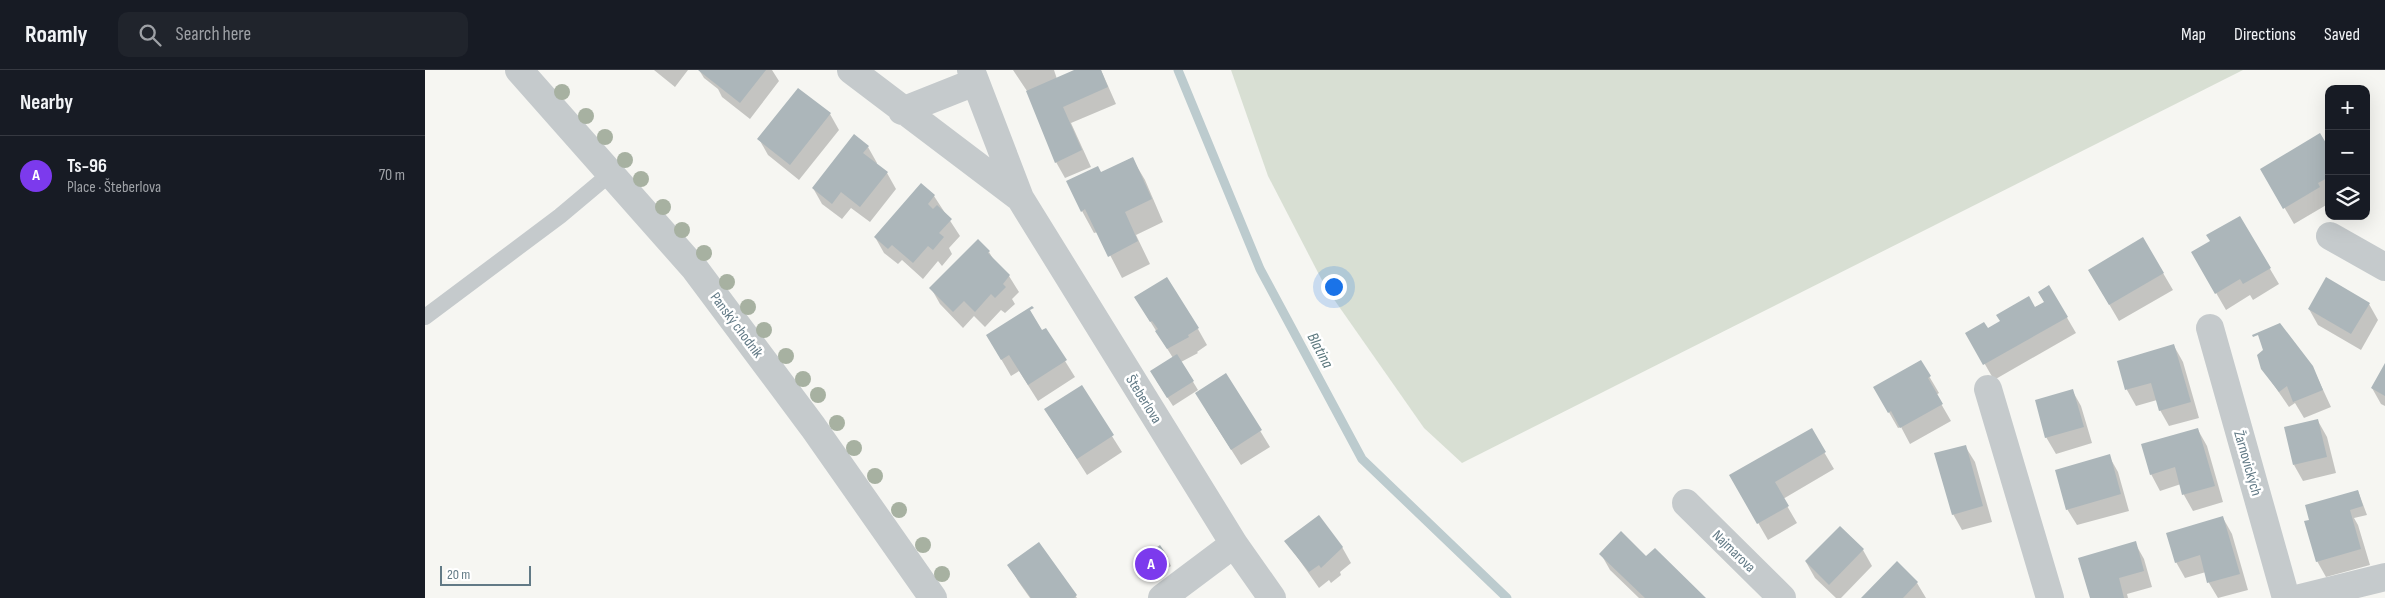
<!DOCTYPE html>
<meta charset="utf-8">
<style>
:root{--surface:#171b24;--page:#20242c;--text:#f1f3f6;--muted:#9ea1a6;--line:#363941;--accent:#7c3aed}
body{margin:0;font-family:"Sofia Sans Condensed",sans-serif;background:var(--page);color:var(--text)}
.controls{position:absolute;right:15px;top:15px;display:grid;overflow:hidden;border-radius:10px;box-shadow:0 5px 20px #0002}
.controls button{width:45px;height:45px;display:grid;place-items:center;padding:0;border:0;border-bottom:1px solid var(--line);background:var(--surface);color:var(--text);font:25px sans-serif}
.scale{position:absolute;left:15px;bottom:12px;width:91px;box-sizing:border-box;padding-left:5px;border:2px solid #627a86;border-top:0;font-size:14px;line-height:18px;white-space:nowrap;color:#627a86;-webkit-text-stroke:4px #fff;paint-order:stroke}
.you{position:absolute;left:908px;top:216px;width:18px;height:18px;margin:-12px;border:4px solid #fff;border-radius:50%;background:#1a73e8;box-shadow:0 0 0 8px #1a73e833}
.badge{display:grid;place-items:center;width:32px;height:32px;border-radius:50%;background:var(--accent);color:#fff;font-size:16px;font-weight:700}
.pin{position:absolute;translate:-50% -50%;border:2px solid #fff;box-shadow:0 1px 5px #0006}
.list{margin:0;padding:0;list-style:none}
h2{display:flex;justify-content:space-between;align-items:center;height:65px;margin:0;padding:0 20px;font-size:21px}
h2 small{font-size:16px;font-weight:400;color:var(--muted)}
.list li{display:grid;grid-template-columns:32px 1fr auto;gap:15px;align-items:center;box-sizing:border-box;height:80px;padding:0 20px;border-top:1px solid var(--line)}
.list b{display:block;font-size:19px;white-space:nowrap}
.list p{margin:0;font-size:16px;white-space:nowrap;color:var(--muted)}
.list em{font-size:16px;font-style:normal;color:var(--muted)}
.icon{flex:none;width:28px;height:28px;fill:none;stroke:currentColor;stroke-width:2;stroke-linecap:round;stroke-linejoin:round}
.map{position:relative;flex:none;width:1960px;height:528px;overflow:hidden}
header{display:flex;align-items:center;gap:30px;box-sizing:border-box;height:70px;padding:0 25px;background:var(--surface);border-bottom:1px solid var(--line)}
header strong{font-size:24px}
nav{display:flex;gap:28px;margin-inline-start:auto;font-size:18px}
.search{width:350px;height:45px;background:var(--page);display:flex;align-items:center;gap:12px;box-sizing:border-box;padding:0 18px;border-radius:10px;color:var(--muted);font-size:19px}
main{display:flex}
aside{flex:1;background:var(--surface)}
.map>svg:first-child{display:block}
.green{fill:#d8dfd3}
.shadow{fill:#0003}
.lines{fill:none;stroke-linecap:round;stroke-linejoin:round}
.stream{stroke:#bccbce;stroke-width:9}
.building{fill:#acb6ba}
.service{stroke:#c5cacc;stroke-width:16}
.minor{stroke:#c5cacc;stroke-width:28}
.tree{fill:#a7b1a1}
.labels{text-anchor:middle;stroke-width:5;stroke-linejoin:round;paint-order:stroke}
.street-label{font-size:15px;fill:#627a86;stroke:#fff}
.water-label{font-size:16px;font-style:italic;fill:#59767c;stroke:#fff}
</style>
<header>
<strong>Roamly</strong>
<div class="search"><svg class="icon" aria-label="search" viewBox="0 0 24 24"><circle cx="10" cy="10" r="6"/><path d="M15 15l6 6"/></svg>Search here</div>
<nav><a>Map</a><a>Directions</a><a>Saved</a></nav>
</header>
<main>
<aside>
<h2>Nearby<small></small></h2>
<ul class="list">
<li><span class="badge">A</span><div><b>Ts-96</b><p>Place · Šteberlova</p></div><em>70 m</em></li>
</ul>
</aside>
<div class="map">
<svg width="1960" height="528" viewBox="0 0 1960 528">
<rect width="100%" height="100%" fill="#f6f6f2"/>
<path class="green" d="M 806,0 L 1818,0 L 1037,393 L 999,358 L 901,218 L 843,106 Z"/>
<path class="shadow" d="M 229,0 L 263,0 L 250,17 Z
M 274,0 L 347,0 L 354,11 L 325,49 L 297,27 L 293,19 L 279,8 Z
M 588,0 L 629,0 L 632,9 L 652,0 L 676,0 L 691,34 L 646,53 L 666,97 L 640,108 L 631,92 L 602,21 Z
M 405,44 L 414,60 L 374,110 L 343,85 L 334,69 Z
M 443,77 L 452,93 L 451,95 L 462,103 L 471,119 L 445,152 L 426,138 L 417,149 L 397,134 L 388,118 Z
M 1904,81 L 1904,128 L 1901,130 L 1903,134 L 1869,154 L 1837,99 Z
M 707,88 L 720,110 L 738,152 L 711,165 L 725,194 L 697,208 L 673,162 L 669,163 L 657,141 L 676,103 Z
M 496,115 L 509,126 L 535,166 L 524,178 L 527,184 L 517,196 L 513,191 L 498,209 L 477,190 L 473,194 L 459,183 L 450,167 Z
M 1814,147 L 1854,214 L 1828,230 L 1825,225 L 1801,240 L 1768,183 L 1786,172 Z
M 1718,169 L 1748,220 L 1694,251 L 1674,217 Z
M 564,182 L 570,192 L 584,206 L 594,222 L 587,229 L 590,234 L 580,243 L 576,240 L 560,257 L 549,246 L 538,258 L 515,234 L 506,218 Z
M 1624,217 L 1651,263 L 1569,310 L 1542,263 L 1562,259 L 1621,232 Z
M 1944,234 L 1953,250 L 1936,280 L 1893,255 L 1884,239 Z
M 720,243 L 773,259 L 782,275 L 772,282 L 773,283 L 756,292 L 773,320 L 748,336 L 731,310 L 748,288 Z
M 620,259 L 650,307 L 613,331 L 594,301 L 586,306 L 572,282 Z
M 1749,276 L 1758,292 L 1774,348 L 1744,356 L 1735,340 L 1732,330 L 1711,336 L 1702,320 L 1694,292 Z
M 1495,291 L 1514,323 L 1511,325 L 1526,351 L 1485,374 L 1476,357 L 1473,358 L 1450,318 Z
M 1960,295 L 1960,336 L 1956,334 L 1947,318 Z
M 1887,296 L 1906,337 L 1879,348 L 1870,333 L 1864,337 L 1837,298 Z
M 801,305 L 845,377 L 816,395 L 781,340 Z
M 656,317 L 697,382 L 662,405 L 630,355 Z
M 1647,320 L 1656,336 L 1667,373 L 1631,384 L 1621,367 Z
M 1893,351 L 1902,367 L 1911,403 L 1878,411 L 1869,395 Z
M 1386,360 L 1409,399 L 1358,429 L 1372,453 L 1343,470 L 1306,406 Z
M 1773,360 L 1782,376 L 1798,432 L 1768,441 L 1759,425 L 1756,414 L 1735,421 L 1726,404 Z
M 1540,376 L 1550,392 L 1567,452 L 1537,460 L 1528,444 Z
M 1684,386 L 1693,402 L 1704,441 L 1652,455 L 1642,439 Z
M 1933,421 L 1942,445 L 1929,448 L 1933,455 L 1945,495 L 1901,507 L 1892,491 L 1885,450 Z
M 1798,448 L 1807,464 L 1823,520 L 1793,528 L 1784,513 L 1781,502 L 1760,508 L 1751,492 Z
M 861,471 L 917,477 L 926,493 L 915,502 L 916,505 L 906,513 L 904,510 L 894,518 Z
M 1710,473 L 1719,489 L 1727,517 L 1702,524 L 1703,528 L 1666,528 Z
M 614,474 L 652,528 L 605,528 L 593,511 L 584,495 Z
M 1438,480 L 1447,496 L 1416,528 L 1411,528 L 1390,508 L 1381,492 Z
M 1176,484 L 1221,487 L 1279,528 L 1214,528 L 1185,500 Z
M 742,488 L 746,496 L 729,507 L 722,496 Z
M 1492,513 L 1501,528 L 1438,528 Z"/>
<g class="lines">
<path class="stream" d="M 753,0 L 835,199 L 937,389 L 1082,528"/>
</g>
<path class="building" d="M 273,0 L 341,0 L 315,33 Z
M 649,0 L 676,0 L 683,17 L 638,37 L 657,80 L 630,93 L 601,21 Z
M 373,18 L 406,43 L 365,95 L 332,69 Z
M 1895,63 L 1904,78 L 1904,107 L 1893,113 L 1895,117 L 1858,139 L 1835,99 Z
M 429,64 L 444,76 L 438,83 L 463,102 L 435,137 L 416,122 L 407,134 L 387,118 Z
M 708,87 L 727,129 L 700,142 L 713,171 L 683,187 L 660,139 L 656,142 L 641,111 L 673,96 L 676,102 Z
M 496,113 L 510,125 L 503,134 L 508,139 L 512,135 L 527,149 L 514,163 L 519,167 L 508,180 L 503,176 L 488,193 L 467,175 L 463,179 L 449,167 Z
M 1815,146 L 1846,198 L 1818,214 L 1815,209 L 1790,224 L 1766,182 L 1785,171 L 1781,165 Z
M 1718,167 L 1739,203 L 1684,235 L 1663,200 Z
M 553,169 L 565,181 L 563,183 L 585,205 L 578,214 L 581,217 L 570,228 L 566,224 L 550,242 L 539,231 L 528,242 L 504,218 Z
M 742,207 L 774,258 L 763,265 L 764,267 L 742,279 L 730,261 L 733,259 L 727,251 L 725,252 L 709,227 Z
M 1901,207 L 1945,233 L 1926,264 L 1883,239 Z
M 1624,215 L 1643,247 L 1558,295 L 1540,263 L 1559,252 L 1563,258 L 1575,251 L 1571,245 L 1604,226 L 1610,237 L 1619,232 L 1613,222 Z
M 607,236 L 609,238 L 605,240 L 617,260 L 621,258 L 642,290 L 603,315 L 584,285 L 576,290 L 561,265 Z
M 1855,253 L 1888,296 L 1898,320 L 1868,332 L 1862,316 L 1854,322 L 1836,299 L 1832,285 L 1838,280 L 1833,265 L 1828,267 L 1827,265 Z
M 1749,274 L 1766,332 L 1734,341 L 1726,313 L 1700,320 L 1692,291 Z
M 752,284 L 769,311 L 742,328 L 725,301 Z
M 1496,290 L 1506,306 L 1503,308 L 1518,334 L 1475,358 L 1466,341 L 1463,343 L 1448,317 Z
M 1960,293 L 1960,326 L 1946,318 Z
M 801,303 L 837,360 L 806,380 L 770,323 Z
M 657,315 L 689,365 L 652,389 L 619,339 Z
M 1648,319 L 1659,357 L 1620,368 L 1610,330 Z
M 1893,349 L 1902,387 L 1868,395 L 1859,357 Z
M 1387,358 L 1401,382 L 1350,412 L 1364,436 L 1332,454 L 1304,405 Z
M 1773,358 L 1790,416 L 1757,425 L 1750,397 L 1725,405 L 1716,374 Z
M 1541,375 L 1558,436 L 1527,445 L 1509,383 Z
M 1685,384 L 1696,424 L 1641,440 L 1630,400 Z
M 1933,420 L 1938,436 L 1925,440 L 1936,479 L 1891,492 L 1879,451 L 1884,450 L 1880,435 Z
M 894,445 L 918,477 L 896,498 L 894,495 L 884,502 L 859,471 Z
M 1798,446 L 1815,504 L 1782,513 L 1775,485 L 1750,493 L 1741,463 Z
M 1415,456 L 1439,479 L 1404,515 L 1380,491 Z
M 1196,461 L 1221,486 L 1230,478 L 1281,528 L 1220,528 L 1174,484 Z
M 1711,471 L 1719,501 L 1694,508 L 1699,528 L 1665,528 L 1653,488 Z
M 614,472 L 652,525 L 649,528 L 606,528 L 582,495 Z
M 735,475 L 743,487 L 724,500 L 716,488 Z
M 1472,491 L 1493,512 L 1478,528 L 1436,528 Z"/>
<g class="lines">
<path class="service" d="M 0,247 L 135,146 L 185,104"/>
<path class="minor" d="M 94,0 L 270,199 L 388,357 L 508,528
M 426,0 L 595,128
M 546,0 L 595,128 L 809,474 L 847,528
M 477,41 L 550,12
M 1905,166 L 1960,197
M 1785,258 L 1861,528
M 1563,319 L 1625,528
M 1261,433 L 1357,528
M 737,528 L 809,474
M 1875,528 L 1960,507"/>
</g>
<g class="tree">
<circle cx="137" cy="22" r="8"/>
<circle cx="161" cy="46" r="8"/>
<circle cx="180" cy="67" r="8"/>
<circle cx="200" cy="90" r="8"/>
<circle cx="216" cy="109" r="8"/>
<circle cx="238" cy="137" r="8"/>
<circle cx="257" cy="160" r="8"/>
<circle cx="279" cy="183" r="8"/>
<circle cx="302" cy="212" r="8"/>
<circle cx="323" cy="237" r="8"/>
<circle cx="339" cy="260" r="8"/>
<circle cx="361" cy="286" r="8"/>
<circle cx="378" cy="309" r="8"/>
<circle cx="393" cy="325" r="8"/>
<circle cx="412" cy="353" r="8"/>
<circle cx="429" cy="378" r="8"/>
<circle cx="450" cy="406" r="8"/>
<circle cx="474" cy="440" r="8"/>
<circle cx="498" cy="475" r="8"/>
<circle cx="517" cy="504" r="8"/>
</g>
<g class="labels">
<g class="street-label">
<text transform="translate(312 255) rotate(53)" y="5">Panský chodník</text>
<text transform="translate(719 329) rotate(58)" y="5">Šteberlova</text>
<text transform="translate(1823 393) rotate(74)" y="5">Žarnovických</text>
<text transform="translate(1309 481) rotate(44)" y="5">Najmarova</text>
</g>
<g class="water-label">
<text transform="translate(896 280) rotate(62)" y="6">Blatina</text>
</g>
</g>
</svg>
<div class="controls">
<button>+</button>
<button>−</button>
<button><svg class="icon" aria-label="layers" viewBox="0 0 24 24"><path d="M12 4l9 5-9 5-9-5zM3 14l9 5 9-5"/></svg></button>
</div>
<div class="scale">20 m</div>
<div class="you"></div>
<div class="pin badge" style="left:726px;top:494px">A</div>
</div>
</main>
